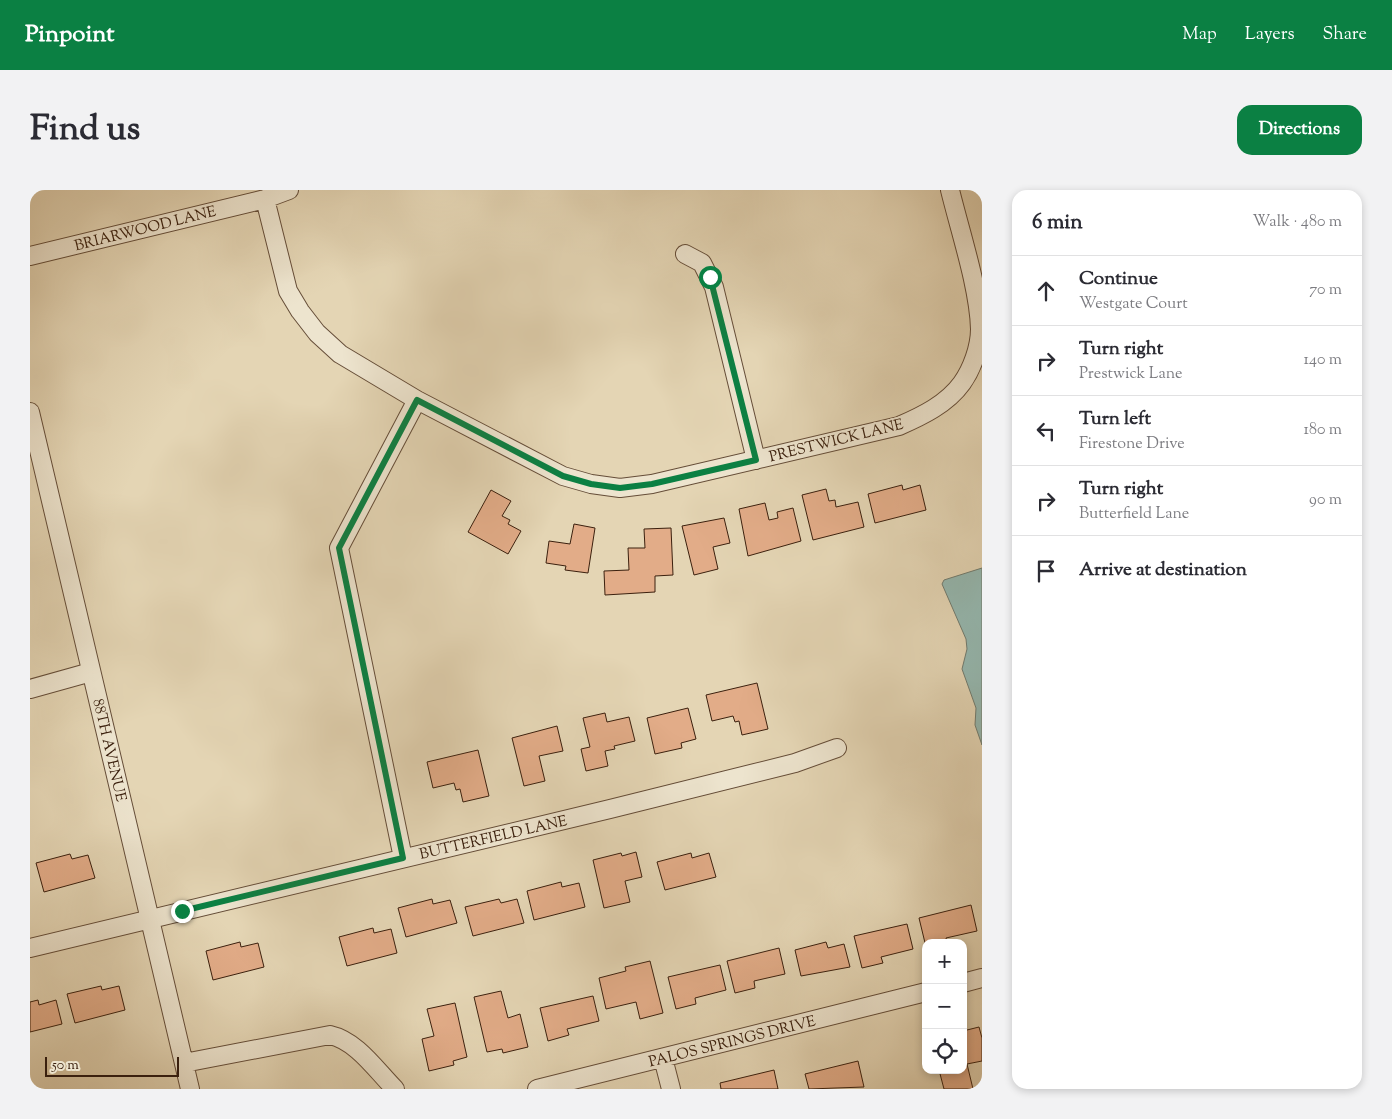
<!DOCTYPE html>
<meta charset="utf-8">
<style>
:root{--surface:#fff;--page:#f2f2f3;--text:#2b2b33;--muted:#7c7c81;--line:#e1e1e2;--accent:#0b8043}
body{margin:0;font-family:"Sorts Mill Goudy",serif;background:var(--page);color:var(--text)}
.controls{position:absolute;right:15px;bottom:15px;display:grid;overflow:hidden;border-radius:10px;box-shadow:0 2px 8px #0003}
.controls button{width:45px;height:45px;display:grid;place-items:center;padding:0;border:0;border-bottom:1px solid var(--line);background:var(--surface);color:var(--text);font:25px sans-serif}
.scale{position:absolute;left:15px;bottom:12px;width:134px;box-sizing:border-box;padding-left:5px;border:2px solid #3b200e;border-top:0;font-size:14px;line-height:18px;white-space:nowrap;color:#3b200e;-webkit-text-stroke:4px #ede4ce;paint-order:stroke}
.stop{position:absolute;width:15px;height:15px;margin:-11px;border:4px solid #0b8043;border-radius:50%;background:#fff}
.stop.end{background:#0b8043;border-color:#fff;box-shadow:0 1px 5px #0008}
.list{margin:0;padding:0;list-style:none}
h2{display:flex;justify-content:space-between;align-items:center;height:65px;margin:0;padding:0 20px;font-size:21px}
h2 small{font-size:16px;font-weight:400;color:var(--muted)}
.list li{display:grid;grid-template-columns:32px 1fr auto;gap:15px;align-items:center;box-sizing:border-box;height:70px;padding:0 20px;border-top:1px solid var(--line)}
.list b{display:block;font-size:19px;white-space:nowrap}
.list p{margin:0;font-size:16px;white-space:nowrap;color:var(--muted)}
.list em{font-size:16px;font-style:normal;color:var(--muted)}
.icon{flex:none;width:28px;height:28px;fill:none;stroke:currentColor;stroke-width:2;stroke-linecap:round;stroke-linejoin:round}
.map{position:relative;flex:none;width:952px;height:899px;overflow:hidden;border-radius:15px}
header{display:flex;align-items:center;gap:30px;box-sizing:border-box;height:70px;padding:0 25px;background:var(--accent);color:#fff}
header strong{font-size:24px}
nav{display:flex;gap:28px;margin-inline-start:auto;font-size:18px}
.intro{display:flex;align-items:center;justify-content:space-between;box-sizing:border-box;height:120px;padding:0 30px}
h1{margin:0;font-size:35px}
.button{padding:12px 22px;border-radius:15px;background:var(--accent);color:#fff;font-size:18px;font-weight:700}
main{display:flex;gap:30px;padding:0 30px}
aside{flex:1;background:var(--surface);border-radius:15px;box-shadow:0 2px 8px #0003}
.map>svg:first-child{display:block}
.water{fill:#95b8b0;stroke:#717b6f}
.building{fill:#e2ac88;stroke:#3b200e}
.lines{fill:none;stroke-linecap:round;stroke-linejoin:round}
.street-casing{stroke:#654d38;stroke-width:20}
.street{stroke:#ede4ce;stroke-width:18}
.route{stroke:#0b8043;stroke-width:6}
.labels{text-anchor:middle;stroke-width:4;stroke-linejoin:round;paint-order:stroke}
.street-label{font-size:15px;fill:#3b200e;stroke:#ede4ce}
</style>
<header>
<strong>Pinpoint</strong>
<nav><a>Map</a><a>Layers</a><a>Share</a></nav>
</header>
<div class="intro"><h1>Find us</h1><a class="button">Directions</a></div>
<main>
<div class="map">
<svg width="952" height="899" viewBox="0 0 952 899">
<rect width="100%" height="100%" fill="#e4d5b4"/>
<filter id="stains"><feTurbulence type="fractalNoise" baseFrequency=".004" numOctaves="4"/><feColorMatrix values="0 0 0 0 .2 0 0 0 0 .09 0 0 0 0 .02 0 0 0 .5 -.17"/></filter>
<radialGradient id="worn" r=".72"><stop offset=".6" stop-color="#630" stop-opacity="0"/><stop offset="1" stop-color="#630" stop-opacity=".3"/></radialGradient>
<path class="water" d="M 952,378 L 952,555 L 945,535 L 946,518 L 932,479 L 937,459 L 936,449 L 912,394 L 914,390 Z"/>
<path class="building" d="M 872,295 L 873,300 L 890,295 L 896,320 L 845,333 L 838,304 Z
M 796,299 L 799,311 L 805,310 L 806,317 L 828,312 L 834,337 L 783,350 L 772,305 Z
M 461,300 L 481,311 L 472,326 L 480,330 L 478,334 L 491,341 L 478,364 L 438,342 Z
M 735,313 L 739,330 L 748,328 L 747,322 L 763,318 L 771,351 L 718,366 L 709,319 Z
M 694,328 L 700,353 L 683,357 L 688,379 L 664,385 L 652,336 Z
M 544,334 L 565,338 L 558,383 L 535,380 L 536,376 L 516,373 L 519,351 L 540,354 Z
M 641,338 L 643,385 L 625,386 L 625,402 L 575,405 L 574,381 L 599,380 L 598,358 L 615,358 L 614,339 Z
M 727,493 L 738,539 L 712,545 L 709,531 L 705,532 L 703,526 L 682,531 L 676,505 Z
M 658,518 L 666,549 L 651,553 L 652,558 L 625,564 L 617,528 Z
M 575,523 L 577,532 L 599,527 L 605,551 L 584,556 L 585,559 L 575,561 L 578,576 L 556,581 L 551,559 L 560,557 L 553,528 Z
M 527,536 L 533,561 L 509,566 L 515,591 L 494,596 L 482,548 Z
M 448,560 L 459,606 L 433,612 L 430,599 L 426,600 L 424,593 L 403,598 L 397,572 Z
M 606,662 L 612,687 L 595,691 L 600,712 L 574,718 L 563,670 L 591,663 L 592,666 Z
M 661,663 L 662,668 L 679,663 L 686,687 L 635,700 L 627,672 Z
M 40,664 L 42,669 L 58,665 L 65,688 L 14,702 L 6,673 Z
M 531,692 L 532,697 L 549,693 L 555,717 L 504,730 L 497,701 Z
M 402,709 L 403,714 L 420,710 L 427,733 L 376,747 L 368,718 Z
M 469,709 L 471,713 L 487,709 L 494,733 L 443,746 L 435,717 Z
M 941,715 L 947,741 L 916,748 L 917,753 L 896,753 L 896,757 L 889,728 Z
M 877,734 L 883,759 L 851,767 L 853,773 L 832,778 L 824,746 Z
M 343,738 L 344,743 L 361,739 L 367,763 L 317,776 L 309,747 Z
M 210,752 L 211,757 L 228,753 L 234,777 L 183,790 L 176,761 Z
M 796,752 L 798,758 L 814,754 L 820,777 L 771,786 L 765,760 Z
M 749,758 L 755,784 L 724,791 L 725,798 L 705,803 L 697,771 Z
M 620,771 L 633,823 L 610,829 L 606,812 L 576,819 L 569,788 L 596,781 L 595,777 Z
M 690,775 L 696,800 L 665,808 L 666,814 L 646,819 L 638,787 Z
M 71,796 L 72,800 L 89,796 L 95,820 L 45,833 L 37,804 Z
M 471,801 L 478,828 L 490,824 L 498,857 L 473,863 L 472,859 L 457,862 L 444,807 Z
M 563,806 L 569,831 L 537,839 L 539,845 L 518,851 L 510,818 Z
M 8,810 L 9,815 L 26,810 L 32,834 L 0,842 L 0,812 Z
M 425,813 L 437,867 L 423,871 L 424,875 L 399,881 L 392,849 L 404,846 L 397,819 Z
M 949,837 L 952,848 L 952,871 L 937,874 L 943,899 L 914,899 L 909,880 L 933,880 L 933,841 Z
M 828,871 L 834,897 L 779,899 L 775,884 Z
M 744,880 L 748,899 L 691,899 L 690,893 Z"/>
<g class="lines">
<defs>
<path id="street" d="M 235,9 L 258,101 L 270,121 L 287,143 L 310,164 L 387,210 L 533,286 L 561,294 L 590,298 L 622,294 L 869,236 C 892,226 917,214 932,193 C 942,179 950,157 950,139 C 949,98 930,41 920,0
M 655,64 L 672,73 L 684,97 L 726,270
M 0,66 L 235,9 L 259,0
M 0,222 L 160,899
M 0,499 L 61,482
M 373,668 L 309,358 L 387,210
M 0,758 L 580,619 L 765,573 L 807,558
M 933,793 L 952,788
M 633,868 L 641,899
M 154,873 L 300,845 C 327,851 346,880 365,899
M 507,899 L 896,802"/>
</defs>
<use href="#street" class="street-casing"/>
<use href="#street" class="street"/>
</g>
<g class="lines">
<path class="route" d="M 152,721 L 373,668 L 309,358 L 387,210 L 533,286 L 561,294 L 590,298 L 622,294 L 726,270 L 680,87"/>
</g>
<g class="labels">
<g class="street-label">
<text transform="translate(115 38) rotate(-14)" y="5">BRIARWOOD LANE</text>
<text transform="translate(806 250) rotate(-14)" y="5">PRESTWICK LANE</text>
<text transform="translate(80 560) rotate(77)" y="5">88TH AVENUE</text>
<text transform="translate(463 647) rotate(-13)" y="5">BUTTERFIELD LANE</text>
<text transform="translate(702 851) rotate(-14)" y="5">PALOS SPRINGS DRIVE</text>
</g>
</g>
<rect width="100%" height="100%" filter="url(#stains)"/>
<rect width="100%" height="100%" fill="url(#worn)"/>
</svg>
<div class="controls">
<button>+</button>
<button>−</button>
<button><svg class="icon" aria-label="locate" viewBox="0 0 24 24"><circle cx="12" cy="12" r="6"/><path d="M12 2v4M12 18v4M2 12h4M18 12h4"/></svg></button>
</div>
<div class="scale">50 m</div>
<div class="stop" style="left:680px;top:87px"></div>
<div class="stop end" style="left:152px;top:721px"></div>
</div>
<aside>
<h2>6 min<small>Walk · 480 m</small></h2>
<ul class="list">
<li><svg class="icon" aria-label="ahead" viewBox="0 0 24 24"><path d="M12 20V5M6 11l6-6 6 6"/></svg><div><b>Continue</b><p>Westgate Court</p></div><em>70 m</em></li>
<li><svg class="icon" aria-label="right" viewBox="0 0 24 24"><path d="M7 20v-9h11M14 6l5 5-5 5"/></svg><div><b>Turn right</b><p>Prestwick Lane</p></div><em>140 m</em></li>
<li><svg class="icon" aria-label="left" viewBox="0 0 24 24"><path d="M17 20v-9H6M10 6l-5 5 5 5"/></svg><div><b>Turn left</b><p>Firestone Drive</p></div><em>180 m</em></li>
<li><svg class="icon" aria-label="right" viewBox="0 0 24 24"><path d="M7 20v-9h11M14 6l5 5-5 5"/></svg><div><b>Turn right</b><p>Butterfield Lane</p></div><em>90 m</em></li>
<li><svg class="icon" aria-label="arrive" viewBox="0 0 24 24"><path d="M6 21V4h12l-3 4 3 4H6"/></svg><div><b>Arrive at destination</b></div></li>
</ul>
</aside>
</main>
